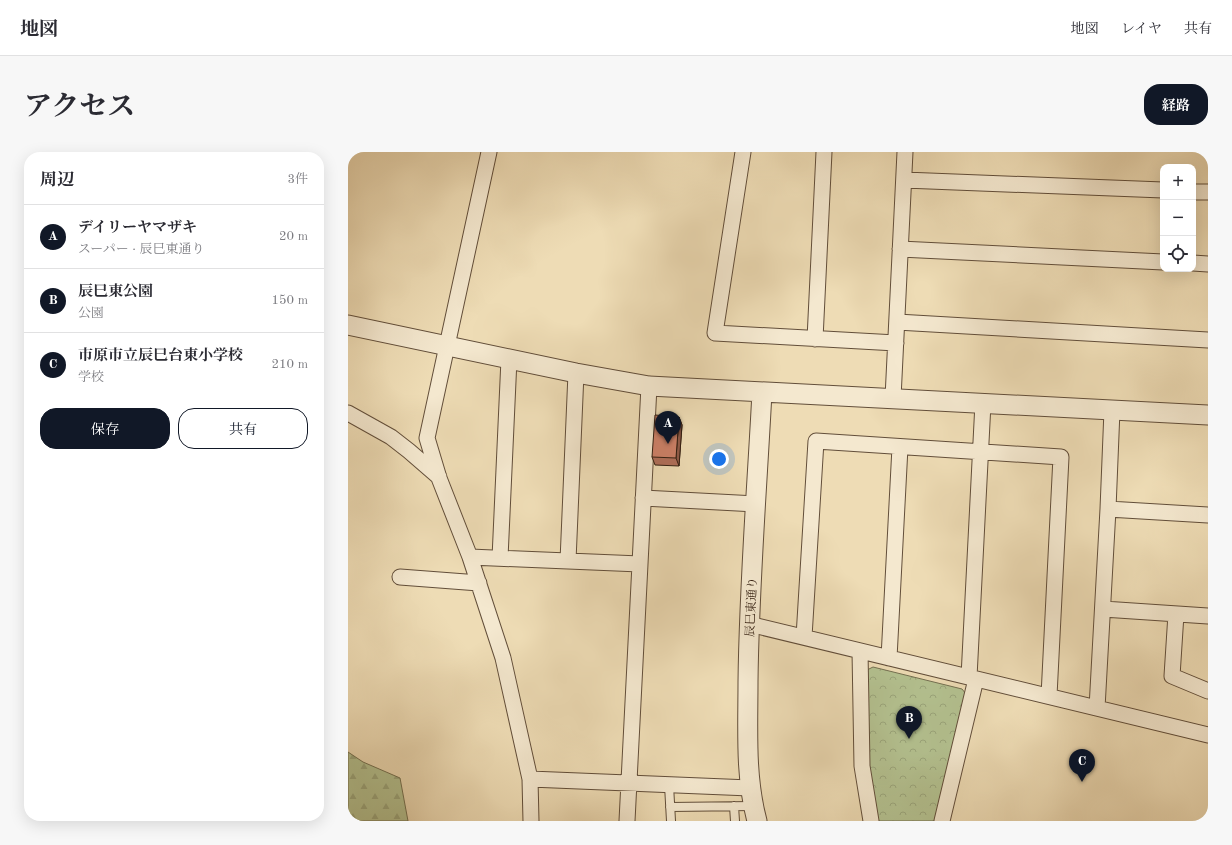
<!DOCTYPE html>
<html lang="ja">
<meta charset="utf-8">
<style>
:root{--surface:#fff;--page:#f7f7f7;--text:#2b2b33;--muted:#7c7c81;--line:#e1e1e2;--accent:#111827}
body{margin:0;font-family:"Old Standard TT","Noto Serif JP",serif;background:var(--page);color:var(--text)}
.controls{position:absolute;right:12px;top:12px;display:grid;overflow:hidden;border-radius:8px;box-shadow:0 4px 16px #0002}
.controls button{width:36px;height:36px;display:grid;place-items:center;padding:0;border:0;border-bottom:1px solid var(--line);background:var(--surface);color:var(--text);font:20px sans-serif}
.you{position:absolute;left:371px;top:307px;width:14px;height:14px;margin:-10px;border:3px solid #fff;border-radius:50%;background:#1a73e8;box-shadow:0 0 0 6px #1a73e833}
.badge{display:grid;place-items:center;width:26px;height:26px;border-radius:50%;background:var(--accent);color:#fff;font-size:13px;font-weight:700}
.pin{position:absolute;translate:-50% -33px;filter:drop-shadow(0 1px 2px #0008)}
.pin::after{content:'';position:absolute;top:21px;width:14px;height:12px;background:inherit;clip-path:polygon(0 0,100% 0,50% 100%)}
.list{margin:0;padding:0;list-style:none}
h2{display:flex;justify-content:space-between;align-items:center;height:52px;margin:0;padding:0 16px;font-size:17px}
h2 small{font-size:13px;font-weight:400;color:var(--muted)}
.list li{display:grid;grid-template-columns:26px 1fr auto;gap:12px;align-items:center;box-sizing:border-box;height:64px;padding:0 16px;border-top:1px solid var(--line)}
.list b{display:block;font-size:15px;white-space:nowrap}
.list p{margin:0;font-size:13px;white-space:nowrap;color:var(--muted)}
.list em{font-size:13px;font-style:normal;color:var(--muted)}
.actions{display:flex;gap:8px;padding:12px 16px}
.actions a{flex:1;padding:9px 0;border:1px solid var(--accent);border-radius:16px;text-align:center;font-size:14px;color:var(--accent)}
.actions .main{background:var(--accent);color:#fff}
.icon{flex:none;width:22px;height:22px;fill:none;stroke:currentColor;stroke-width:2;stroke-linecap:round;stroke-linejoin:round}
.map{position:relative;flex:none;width:860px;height:669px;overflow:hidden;border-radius:16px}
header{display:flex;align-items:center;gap:24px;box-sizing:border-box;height:56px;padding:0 20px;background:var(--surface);border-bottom:1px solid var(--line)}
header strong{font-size:19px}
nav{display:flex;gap:22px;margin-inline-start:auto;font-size:14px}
.intro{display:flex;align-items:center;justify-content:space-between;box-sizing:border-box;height:96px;padding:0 24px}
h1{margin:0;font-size:28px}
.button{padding:10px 18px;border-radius:16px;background:var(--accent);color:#fff;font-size:14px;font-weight:700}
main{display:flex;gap:24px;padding:0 24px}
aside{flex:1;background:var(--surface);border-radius:16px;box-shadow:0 4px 16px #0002}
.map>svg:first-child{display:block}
.forest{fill:url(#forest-firs);stroke:#747051}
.park{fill:url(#park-crowns);stroke:#747051}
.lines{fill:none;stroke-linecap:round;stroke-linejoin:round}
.service-casing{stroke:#624e3a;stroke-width:10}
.minor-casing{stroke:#624e3a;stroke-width:17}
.tertiary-casing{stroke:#624e3a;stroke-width:21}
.service{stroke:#f4e8cf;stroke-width:8}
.minor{stroke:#f4e8cf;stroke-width:15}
.tertiary{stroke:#f4e8cf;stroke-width:19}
.wall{fill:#af6e59;stroke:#331f11}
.shaded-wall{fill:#8f5a48;stroke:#331f11}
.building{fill:#cc8067;stroke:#331f11}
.labels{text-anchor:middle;stroke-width:4;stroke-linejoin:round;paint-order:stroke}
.street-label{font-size:12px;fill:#331f11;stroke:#f4e8cf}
</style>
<header>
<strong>地図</strong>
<nav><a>地図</a><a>レイヤ</a><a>共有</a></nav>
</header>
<div class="intro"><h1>アクセス</h1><a class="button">経路</a></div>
<main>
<aside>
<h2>周辺<small>3件</small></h2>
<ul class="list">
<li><span class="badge">A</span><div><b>デイリーヤマザキ</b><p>スーパー · 辰巳東通り</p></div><em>20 m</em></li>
<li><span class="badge">B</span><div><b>辰巳東公園</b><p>公園</p></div><em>150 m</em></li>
<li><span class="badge">C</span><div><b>市原市立辰巳台東小学校</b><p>学校</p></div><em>210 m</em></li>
</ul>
<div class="actions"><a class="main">保存</a><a>共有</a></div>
</aside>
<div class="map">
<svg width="860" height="669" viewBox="0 0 860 669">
<defs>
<pattern id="forest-firs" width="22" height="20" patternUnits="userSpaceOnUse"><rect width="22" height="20" fill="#b4c291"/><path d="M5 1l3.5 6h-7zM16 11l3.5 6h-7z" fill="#9ba67c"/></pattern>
<pattern id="park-crowns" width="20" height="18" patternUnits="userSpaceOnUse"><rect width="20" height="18" fill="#b4c291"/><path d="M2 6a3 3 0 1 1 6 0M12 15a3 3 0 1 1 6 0" fill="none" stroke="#9ba67c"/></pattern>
</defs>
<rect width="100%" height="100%" fill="#eedcb5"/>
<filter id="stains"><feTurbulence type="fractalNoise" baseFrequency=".005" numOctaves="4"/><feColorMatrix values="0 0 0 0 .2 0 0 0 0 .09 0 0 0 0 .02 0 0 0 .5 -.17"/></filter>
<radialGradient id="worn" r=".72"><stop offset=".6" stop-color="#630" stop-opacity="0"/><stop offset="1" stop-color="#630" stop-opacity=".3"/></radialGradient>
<path class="forest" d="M 0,600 L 15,610 L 52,626 L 60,669 L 0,669 Z"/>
<path class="park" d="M 525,515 L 614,537 L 618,542 L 587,669 L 525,669 L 522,653 L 517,519 Z"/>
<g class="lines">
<defs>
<path id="service" d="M 321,633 L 323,669
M 386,654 L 387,669
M 322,655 L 405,654"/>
<path id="minor" d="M 141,0 L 79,286 L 91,326 L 122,405 L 155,506 L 182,627 L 183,669
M 395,0 L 367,181 L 548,191
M 556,28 L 815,38
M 845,40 L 860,40
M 552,97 L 815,110
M 845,111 L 860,112
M 549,170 L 860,188
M 467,187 L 476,0
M 545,246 L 557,0
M 0,261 L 43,285 L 61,299 L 91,325
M 295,346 L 408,352
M 760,357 L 860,363
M 122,405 L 292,412
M 152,406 L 161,207
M 220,409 L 228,221
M 52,425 L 131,431
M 755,457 L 860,464
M 828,462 L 824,524 L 860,539
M 401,472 L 860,583
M 456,485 L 468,289 L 713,305 L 701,544
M 512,499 L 514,614 L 523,669
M 541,506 L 552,295
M 621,525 L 635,251
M 749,556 L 760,357 L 764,258
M 182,627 L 402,636
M 279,669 L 301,234
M 594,669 L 628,527"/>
<path id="tertiary" d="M 0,173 L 228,221 L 301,234 L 860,263
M 409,669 C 397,624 400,577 400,530 C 401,434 409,337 414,240"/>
</defs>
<use href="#service" class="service-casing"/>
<use href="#minor" class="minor-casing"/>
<use href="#tertiary" class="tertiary-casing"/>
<use href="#service" class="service"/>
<use href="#minor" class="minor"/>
<use href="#tertiary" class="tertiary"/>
</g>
<path class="wall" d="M 331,265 L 334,273 L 331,314 L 307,313 L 304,305 Z"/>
<path class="shaded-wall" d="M 331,265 L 334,273 L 331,314 L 328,306 Z"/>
<path class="building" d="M 307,263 L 331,265 L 328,306 L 304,305 Z"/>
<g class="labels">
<g class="street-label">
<text transform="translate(403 455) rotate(-87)" y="4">辰巳東通り</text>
</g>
</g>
<rect width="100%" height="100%" filter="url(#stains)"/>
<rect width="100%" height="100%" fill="url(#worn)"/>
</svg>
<div class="controls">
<button>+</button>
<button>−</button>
<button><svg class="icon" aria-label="locate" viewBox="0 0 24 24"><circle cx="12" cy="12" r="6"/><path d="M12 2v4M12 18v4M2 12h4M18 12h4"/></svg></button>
</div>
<div class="you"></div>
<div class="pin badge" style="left:320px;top:292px">A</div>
<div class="pin badge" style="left:561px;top:587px">B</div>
<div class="pin badge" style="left:734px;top:630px">C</div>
</div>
</main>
